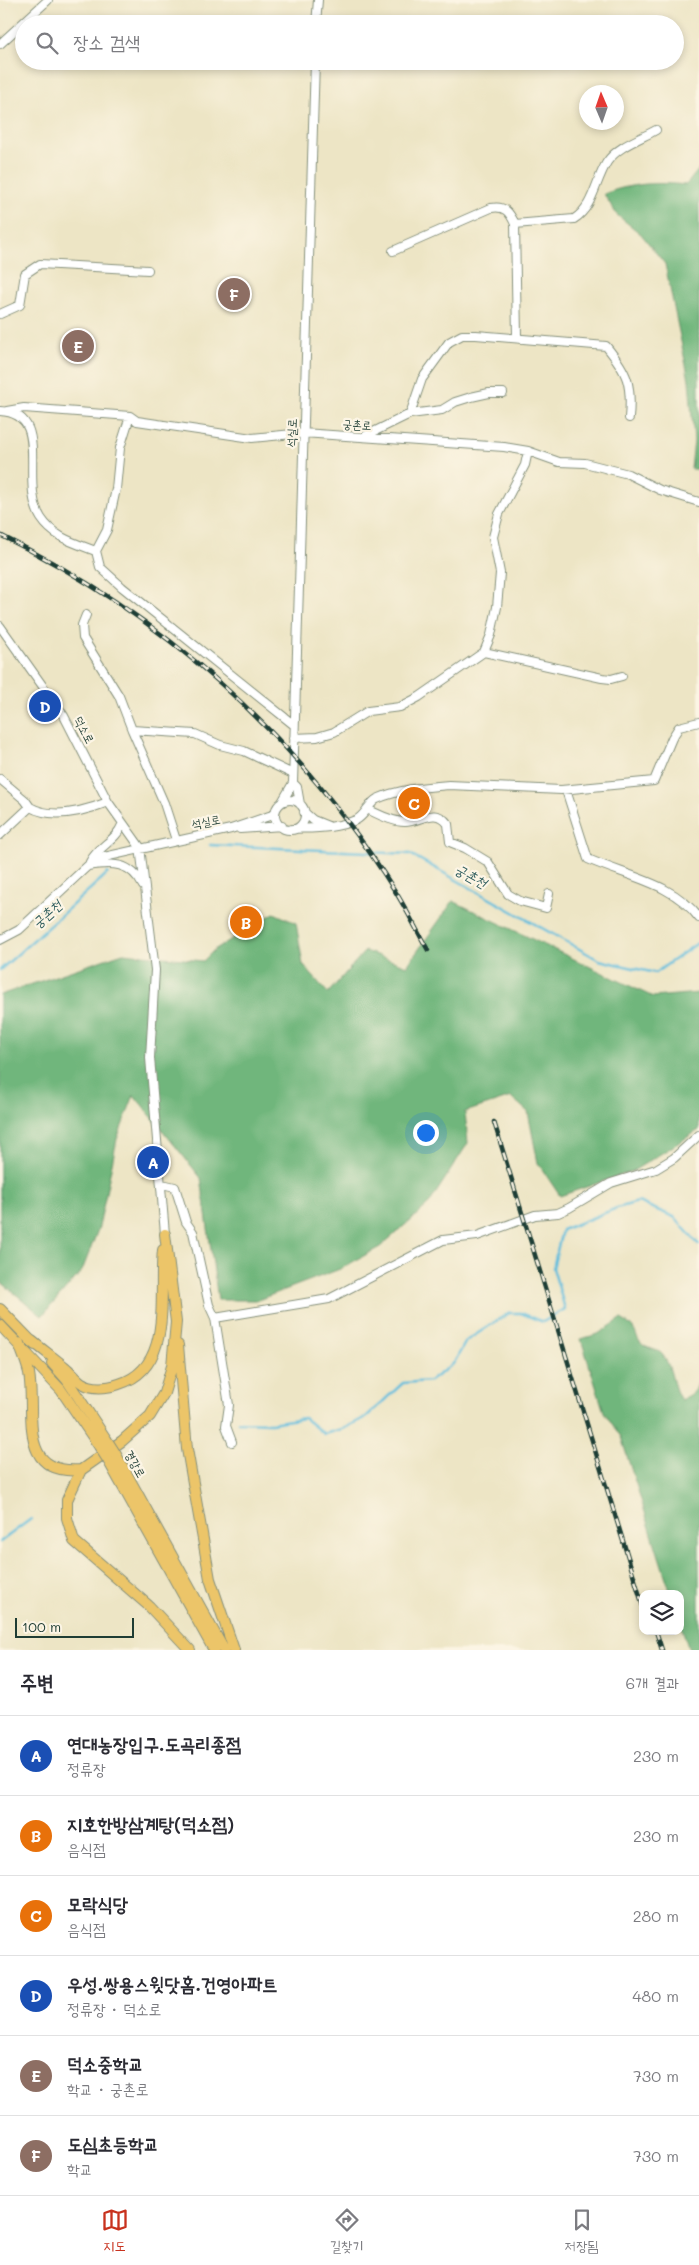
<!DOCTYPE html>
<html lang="ko">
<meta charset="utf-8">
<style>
:root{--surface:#fff;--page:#f2f2f3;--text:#2b2b33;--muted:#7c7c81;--line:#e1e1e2;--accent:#c8321e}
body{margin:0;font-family:Mali,"Poor Story",sans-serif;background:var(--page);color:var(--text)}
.controls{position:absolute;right:15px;bottom:15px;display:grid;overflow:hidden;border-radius:10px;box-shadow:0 2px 8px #0003}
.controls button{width:45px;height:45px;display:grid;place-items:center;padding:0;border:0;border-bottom:1px solid var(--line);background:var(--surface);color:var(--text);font:25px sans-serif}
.compass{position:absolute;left:579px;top:85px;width:45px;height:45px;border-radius:50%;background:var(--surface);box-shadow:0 2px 8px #0003;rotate:358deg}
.scale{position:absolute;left:15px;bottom:12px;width:119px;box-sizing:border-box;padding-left:5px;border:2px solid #1f3d34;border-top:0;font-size:14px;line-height:18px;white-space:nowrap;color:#1f3d34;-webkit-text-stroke:4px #fcf5e5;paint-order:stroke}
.you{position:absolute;left:425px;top:1132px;width:18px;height:18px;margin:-12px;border:4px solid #fff;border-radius:50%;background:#1a73e8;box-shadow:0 0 0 8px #1a73e833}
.badge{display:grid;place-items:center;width:32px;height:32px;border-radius:50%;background:var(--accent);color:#fff;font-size:16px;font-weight:700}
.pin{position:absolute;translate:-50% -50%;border:2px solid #fff;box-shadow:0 1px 5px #0006}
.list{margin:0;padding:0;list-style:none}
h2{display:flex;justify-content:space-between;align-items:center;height:65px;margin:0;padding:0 20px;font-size:21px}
h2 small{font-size:16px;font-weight:400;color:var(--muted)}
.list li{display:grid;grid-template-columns:32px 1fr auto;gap:15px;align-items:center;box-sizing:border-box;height:80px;padding:0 20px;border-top:1px solid var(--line)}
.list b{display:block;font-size:19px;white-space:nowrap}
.list p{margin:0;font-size:16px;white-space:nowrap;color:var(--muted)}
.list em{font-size:16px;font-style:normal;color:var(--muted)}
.icon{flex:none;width:28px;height:28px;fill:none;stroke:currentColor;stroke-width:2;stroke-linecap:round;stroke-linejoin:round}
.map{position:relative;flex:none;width:699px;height:1650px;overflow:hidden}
.search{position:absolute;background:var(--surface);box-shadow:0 2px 8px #0003;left:15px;right:15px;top:15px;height:55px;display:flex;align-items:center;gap:12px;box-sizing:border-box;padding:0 18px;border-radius:28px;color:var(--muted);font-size:19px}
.sheet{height:545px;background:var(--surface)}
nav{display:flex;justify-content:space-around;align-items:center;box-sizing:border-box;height:70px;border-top:1px solid var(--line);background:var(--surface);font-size:14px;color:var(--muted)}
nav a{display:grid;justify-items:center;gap:2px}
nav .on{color:var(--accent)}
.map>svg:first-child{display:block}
.forest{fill:#6fb67b;stroke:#477a58}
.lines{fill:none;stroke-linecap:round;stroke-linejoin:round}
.stream{stroke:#5ebddd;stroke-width:2.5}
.minor-casing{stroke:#86917c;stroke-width:10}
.major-casing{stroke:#86917c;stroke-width:12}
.minor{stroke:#fff;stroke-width:8}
.major{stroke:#ecc569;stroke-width:10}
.rail-casing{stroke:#1f3d34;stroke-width:4.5}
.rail{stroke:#fcf5e5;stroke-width:2.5;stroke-dasharray:8;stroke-linecap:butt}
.major-bridge-casing{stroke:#86917c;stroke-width:12;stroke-linecap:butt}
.major-bridge{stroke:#ecc569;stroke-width:10}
.labels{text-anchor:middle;stroke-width:4.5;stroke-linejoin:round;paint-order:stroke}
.street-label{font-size:12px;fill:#1f3d34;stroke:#fcf5e5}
.water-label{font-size:14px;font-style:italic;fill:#2f5d5e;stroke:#fcf5e5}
</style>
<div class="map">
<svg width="699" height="1650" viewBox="0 0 699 1650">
<rect width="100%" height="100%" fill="#fcf5e5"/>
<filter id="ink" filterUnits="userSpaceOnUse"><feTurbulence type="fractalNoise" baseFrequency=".02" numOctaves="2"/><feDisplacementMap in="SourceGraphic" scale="10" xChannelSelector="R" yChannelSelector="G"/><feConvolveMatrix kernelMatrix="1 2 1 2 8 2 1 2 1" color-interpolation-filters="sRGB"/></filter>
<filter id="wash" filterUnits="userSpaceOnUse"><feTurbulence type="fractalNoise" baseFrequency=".0096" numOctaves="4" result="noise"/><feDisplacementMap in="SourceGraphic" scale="20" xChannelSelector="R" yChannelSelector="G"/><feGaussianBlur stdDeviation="1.12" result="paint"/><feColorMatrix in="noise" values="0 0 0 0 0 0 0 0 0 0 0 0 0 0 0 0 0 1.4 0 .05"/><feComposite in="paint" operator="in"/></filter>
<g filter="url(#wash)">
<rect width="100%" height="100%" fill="#ede5c5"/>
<path class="forest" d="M 699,169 L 699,469 L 691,469 L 694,441 L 689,380 L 665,264 L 641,234 L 617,215 L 604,194 C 631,183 657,182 686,185 Z
M 453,901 L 653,997 L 699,993 L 699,1130 L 633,1171 L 560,1196 L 538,1163 L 528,1112 L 511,1097 L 465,1112 L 468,1143 L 429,1204 L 380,1247 L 340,1269 L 258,1300 L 218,1300 L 201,1178 L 134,1095 L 117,1139 L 99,1227 L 82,1271 L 42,1316 L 0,1281 L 0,995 L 123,953 L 203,961 L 214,950 L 274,913 L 296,923 L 303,965 L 328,993 L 365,951 L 407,966 Z
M 621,1319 C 640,1329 632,1335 643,1345 C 648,1349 656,1349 661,1353 C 673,1365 671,1387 681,1400 L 695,1391 L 699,1381 L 699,1650 L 689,1650 L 680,1622 L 680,1594 L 671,1594 L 621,1437 L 604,1412 L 581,1339 L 598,1334 Z"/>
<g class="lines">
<path class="stream" d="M 210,845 L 410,854 L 599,960 L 655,973 L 699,942
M 0,970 L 108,873
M 238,1422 L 271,1423 L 304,1418 L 324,1434 L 345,1428 L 366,1417 L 403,1383 L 430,1381 L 454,1363 L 466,1341 L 509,1313 L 521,1313 L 543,1322 L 565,1309 L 553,1268 L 562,1230 L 617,1208 L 638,1202 L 674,1217 L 699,1245
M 0,1542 L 31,1519"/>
</g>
</g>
<g filter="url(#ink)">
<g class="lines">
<defs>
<path id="minor" d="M 316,24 L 318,0
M 0,44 L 48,0
M 393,251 L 491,208 C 505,205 510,213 515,224
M 0,314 L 20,305 L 25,274 L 40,264 L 148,270
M 517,337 L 515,224 L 574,219 C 594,206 595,181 607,162 C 618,146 640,139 656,130
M 0,411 C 54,414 18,482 41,518 C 54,538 75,543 96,551
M 7,411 L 24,408 L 130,416 L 137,421 L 252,438 L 303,433 L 504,447 L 528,451 L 559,462 L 585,463 L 628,474 L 660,490 L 699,502
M 410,414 L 422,379 L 449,342 L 462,335 L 476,335 L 606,346 C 628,373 632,384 629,418
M 130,416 L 120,448 L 116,489 L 107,530 L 96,551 L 100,567 L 122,587 L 294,725
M 365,436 L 410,414 L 442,410 L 455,402 L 471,397 L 489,393 L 503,393
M 86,615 L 82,625 L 83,638 L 119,696 L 132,730 L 195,734 L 220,745 L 244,751 L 293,774
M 0,626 L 64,716 L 108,802 L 140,847
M 484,652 L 602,678 L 611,679 L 622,676
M 132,730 L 164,803 L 176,840
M 294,738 L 317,737 L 334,732 L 368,711 L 400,707 L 419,697 L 484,652 L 491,635 L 497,607 L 500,573 L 493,537 L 499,514 L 525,465 L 528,451
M 0,779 L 25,800 L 30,807
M 293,783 L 297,787 L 300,804
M 566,790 L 588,859 C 626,876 674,883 699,918
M275 815a15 15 0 1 1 30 0a15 15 0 1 1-30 0Z
M 282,802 L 293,783 L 315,61
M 367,809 C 378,814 392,822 405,822 C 421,822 435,806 448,824 L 450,842 L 465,848 L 488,862 L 508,894 L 520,901 L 546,908 L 549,894
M 304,812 L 313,820 L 328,826
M 240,829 L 282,826
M 292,829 C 315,828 334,829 356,820 C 365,816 369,803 377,799 C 399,789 426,787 449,785 L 561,790 L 654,781 L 672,738 L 679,727 L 699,722
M 0,835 L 30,807 C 53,820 85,811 108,802
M 140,847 L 155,970 L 150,1058 L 165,1234
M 90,862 C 98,846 116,841 122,825
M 88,866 C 112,862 131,862 143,886
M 0,940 L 19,930 L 95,859 L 231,829 L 275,814
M 162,1184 L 175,1187 L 186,1222 L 193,1232 L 209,1305 L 215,1318 L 229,1405 L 226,1426 L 232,1442
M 215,1318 L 329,1299 L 443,1240 L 477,1236 L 535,1215 L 558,1213 L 569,1208 L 611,1183 L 656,1169 L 674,1158 L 699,1135"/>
<path id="major" d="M 165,1234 L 176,1322 L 172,1366 L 164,1393 L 150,1416 L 122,1441 L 81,1470 L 67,1500 L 67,1518 L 74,1541 L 149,1606 L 190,1650
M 0,1309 L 35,1345
M 0,1325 L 61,1390 L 99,1446
M 32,1341 C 43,1350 54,1358 65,1367 C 71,1372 76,1379 82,1383 C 94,1390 107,1388 119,1384 C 175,1367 158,1293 163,1250
M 19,1343 C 22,1353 27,1363 29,1373 C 36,1412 16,1476 81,1470
M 178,1345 L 187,1449 L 210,1579 L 234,1650
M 52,1363 L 67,1380 L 106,1439
M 115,1453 L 224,1650
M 108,1460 L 214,1650"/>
</defs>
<use href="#minor" class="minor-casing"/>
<use href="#major" class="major-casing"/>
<use href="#minor" class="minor"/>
<use href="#major" class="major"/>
<defs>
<path id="rail" d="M 0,535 C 162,614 299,737 395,891 C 407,910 417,931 428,950
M 494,1122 L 643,1606
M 656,1631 L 662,1650"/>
</defs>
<use href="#rail" class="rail-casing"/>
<use href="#rail" class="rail"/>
<defs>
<path id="major-bridge" d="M 106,1439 L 115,1453
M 99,1446 L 108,1460"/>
</defs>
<use href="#major-bridge" class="major-bridge-casing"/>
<use href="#major-bridge" class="major-bridge"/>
</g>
</g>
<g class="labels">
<g class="street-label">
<text transform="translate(357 425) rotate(4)" y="4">궁촌로</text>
<text transform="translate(292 433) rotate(-88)" y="4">석실로</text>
<text transform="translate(84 730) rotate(63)" y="4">덕소로</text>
<text transform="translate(206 822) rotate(-11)" y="4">석실로</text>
<text transform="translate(135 1464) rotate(61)" y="4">경강로</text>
</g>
<g class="water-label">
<text transform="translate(471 876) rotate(29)" y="5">궁촌천</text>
<text transform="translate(47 914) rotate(-42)" y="5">궁촌천</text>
</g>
</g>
</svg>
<div class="controls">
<button><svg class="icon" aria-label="layers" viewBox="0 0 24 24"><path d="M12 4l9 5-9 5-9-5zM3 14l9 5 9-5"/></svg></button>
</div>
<svg class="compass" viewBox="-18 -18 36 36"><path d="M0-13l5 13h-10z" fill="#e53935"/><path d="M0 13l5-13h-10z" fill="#7c7c81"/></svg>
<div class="scale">100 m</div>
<div class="you"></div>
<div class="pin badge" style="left:153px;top:1162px;background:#1a4fb4">A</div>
<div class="pin badge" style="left:246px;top:922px;background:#e8710a">B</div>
<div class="pin badge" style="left:414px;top:803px;background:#e8710a">C</div>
<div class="pin badge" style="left:45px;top:706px;background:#1a4fb4">D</div>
<div class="pin badge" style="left:78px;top:346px;background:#8d6e63">E</div>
<div class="pin badge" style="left:234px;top:294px;background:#8d6e63">F</div>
<div class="search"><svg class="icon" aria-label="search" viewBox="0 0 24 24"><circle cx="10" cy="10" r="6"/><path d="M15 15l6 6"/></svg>장소 검색</div>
</div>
<section class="sheet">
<h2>주변<small>6개 결과</small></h2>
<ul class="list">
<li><span class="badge" style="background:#1a4fb4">A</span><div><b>연대농장입구.도곡리종점</b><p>정류장</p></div><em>230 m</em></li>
<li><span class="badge" style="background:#e8710a">B</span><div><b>지호한방삼계탕(덕소점)</b><p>음식점</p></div><em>230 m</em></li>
<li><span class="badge" style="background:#e8710a">C</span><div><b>모락식당</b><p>음식점</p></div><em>280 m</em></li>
<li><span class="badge" style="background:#1a4fb4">D</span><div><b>우성.쌍용스윗닷홈.건영아파트</b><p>정류장 · 덕소로</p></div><em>480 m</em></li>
<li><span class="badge" style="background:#8d6e63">E</span><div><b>덕소중학교</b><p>학교 · 궁촌로</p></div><em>730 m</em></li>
<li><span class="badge" style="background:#8d6e63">F</span><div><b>도심초등학교</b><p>학교</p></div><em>730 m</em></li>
</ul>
</section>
<nav>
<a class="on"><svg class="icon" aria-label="map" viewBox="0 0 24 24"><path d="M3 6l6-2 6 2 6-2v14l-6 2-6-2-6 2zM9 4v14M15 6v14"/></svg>지도</a>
<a><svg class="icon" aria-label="directions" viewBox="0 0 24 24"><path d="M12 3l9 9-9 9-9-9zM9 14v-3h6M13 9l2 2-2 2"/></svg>길찾기</a>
<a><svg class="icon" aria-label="saved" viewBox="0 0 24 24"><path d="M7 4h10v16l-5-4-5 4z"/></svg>저장됨</a>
</nav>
